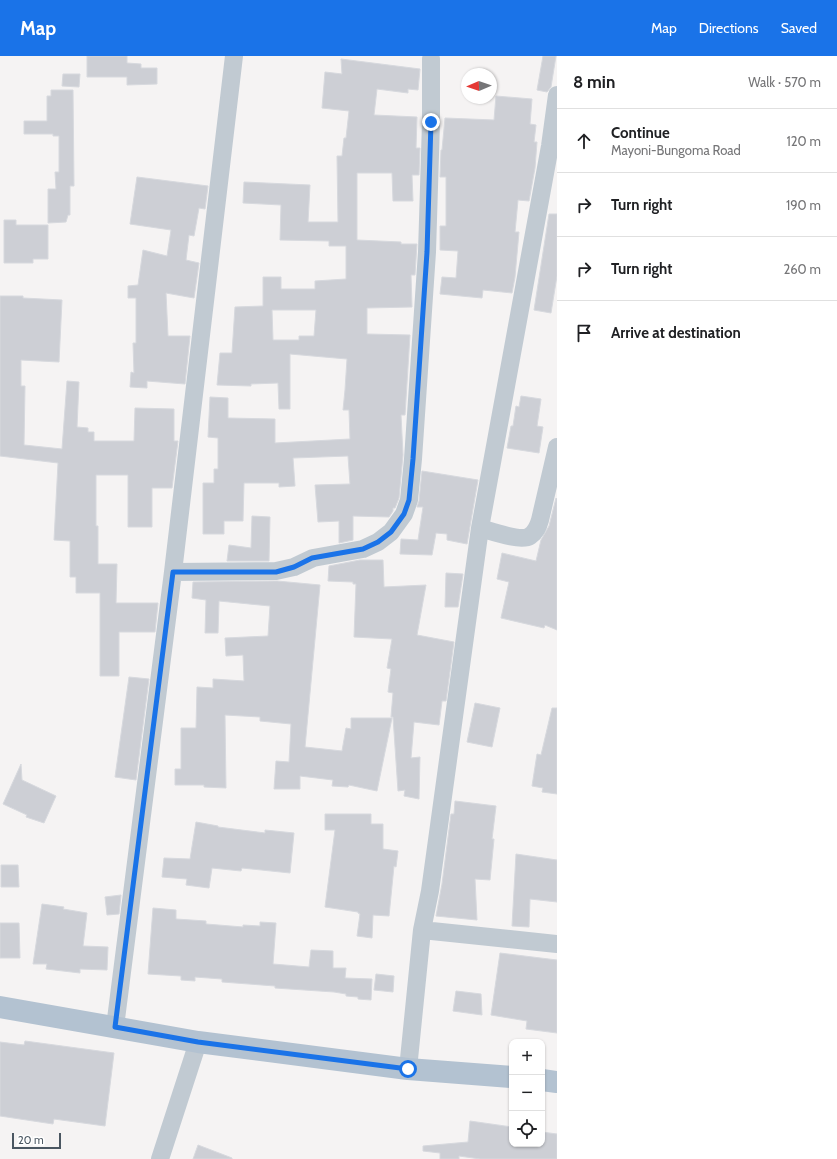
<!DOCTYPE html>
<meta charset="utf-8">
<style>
:root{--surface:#fff;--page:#f2f2f2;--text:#202124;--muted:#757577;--line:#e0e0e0;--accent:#1a73e8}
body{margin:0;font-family:Cabin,sans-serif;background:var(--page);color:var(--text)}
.controls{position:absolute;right:12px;bottom:12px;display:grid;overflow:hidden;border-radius:8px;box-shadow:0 1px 3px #0004}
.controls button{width:36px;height:36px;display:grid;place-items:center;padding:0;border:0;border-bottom:1px solid var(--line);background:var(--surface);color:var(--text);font:20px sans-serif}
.compass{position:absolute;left:461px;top:12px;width:36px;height:36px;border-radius:50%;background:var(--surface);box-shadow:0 1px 3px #0004;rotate:268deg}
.scale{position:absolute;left:12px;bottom:10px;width:49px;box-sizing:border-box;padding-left:4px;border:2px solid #4a5661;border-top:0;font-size:11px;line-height:14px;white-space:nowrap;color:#4a5661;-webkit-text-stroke:3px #fff;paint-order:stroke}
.stop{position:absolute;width:12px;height:12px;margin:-9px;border:3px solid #1a73e8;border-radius:50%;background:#fff}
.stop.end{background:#1a73e8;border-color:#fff;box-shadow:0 1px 4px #0008}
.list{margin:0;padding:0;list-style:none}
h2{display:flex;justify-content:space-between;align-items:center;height:52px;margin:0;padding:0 16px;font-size:17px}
h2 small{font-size:13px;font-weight:400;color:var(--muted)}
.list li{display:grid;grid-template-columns:26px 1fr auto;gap:12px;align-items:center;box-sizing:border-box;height:64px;padding:0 16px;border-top:1px solid var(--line)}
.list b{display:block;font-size:15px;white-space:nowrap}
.list p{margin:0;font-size:13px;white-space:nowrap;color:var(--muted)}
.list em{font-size:13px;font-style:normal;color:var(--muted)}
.icon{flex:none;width:22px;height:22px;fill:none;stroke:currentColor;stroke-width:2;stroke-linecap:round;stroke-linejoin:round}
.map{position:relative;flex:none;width:557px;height:1103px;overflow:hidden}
header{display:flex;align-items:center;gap:24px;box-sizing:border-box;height:56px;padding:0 20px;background:var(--accent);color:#fff}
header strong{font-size:19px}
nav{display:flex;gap:22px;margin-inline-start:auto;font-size:14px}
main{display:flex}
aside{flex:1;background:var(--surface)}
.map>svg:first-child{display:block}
.building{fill:#cdcfd5;stroke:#d7d9de;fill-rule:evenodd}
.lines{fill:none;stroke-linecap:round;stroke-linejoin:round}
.minor{stroke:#c1cad2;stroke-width:18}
.major{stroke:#b3c2d1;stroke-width:22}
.route{stroke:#1a73e8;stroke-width:5}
</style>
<header>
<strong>Map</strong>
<nav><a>Map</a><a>Directions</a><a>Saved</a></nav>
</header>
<main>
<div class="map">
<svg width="557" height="1103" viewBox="0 0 557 1103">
<rect width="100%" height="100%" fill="#f5f3f3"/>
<path class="building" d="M 87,0 L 127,0 L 127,7 L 141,8 L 141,12 L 157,12 L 157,28 L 127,29 L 127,21 L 87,21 Z
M 543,0 L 556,0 L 551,31 L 547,36 L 537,34 Z
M 341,3 L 420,13 L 418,34 L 408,33 L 408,37 L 377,33 L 374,59 L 417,61 L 416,92 L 420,92 L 419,119 L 412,119 L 413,145 L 393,145 L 392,117 L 357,117 L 357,184 L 401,186 L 401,188 L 417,188 L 415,219 L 411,219 L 412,251 L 367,252 L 367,278 L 410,279 L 405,359 L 401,359 L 403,399 L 399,442 L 395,452 L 393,452 L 393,455 L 389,461 L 353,460 L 353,484 L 339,487 L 339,465 L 318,466 L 315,429 L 350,428 L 348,400 L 293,402 L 295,430 L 279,431 L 279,427 L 244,427 L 243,465 L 224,465 L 224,478 L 203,478 L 203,427 L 214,427 L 214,413 L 218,413 L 218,382 L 208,381 L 210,341 L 228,342 L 228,362 L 275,363 L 275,387 L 350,383 L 349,354 L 343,354 L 345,334 L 347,303 L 290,298 L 290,353 L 279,353 L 278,327 L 251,328 L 251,330 L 217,329 L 220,297 L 232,297 L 235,251 L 263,250 L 263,221 L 281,221 L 281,233 L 315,233 L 315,225 L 346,223 L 346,190 L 329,190 L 329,185 L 280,184 L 281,149 L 243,147 L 244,126 L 310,129 L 308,166 L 338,166 L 337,100 L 342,100 L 344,82 L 346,82 L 349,55 L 322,52 L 325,16 L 342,18 ZM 272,254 L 316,254 L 314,280 L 299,280 L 299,284 L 273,284 Z
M 63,18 L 80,18 L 79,31 L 62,30 Z
M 51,34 L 73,34 L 74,130 L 70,130 L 70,159 L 68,159 L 66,166 L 48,167 L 48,133 L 56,133 L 55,116 L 59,116 L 59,80 L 53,80 L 53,78 L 24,78 L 24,65 L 47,65 L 47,40 L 51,40 Z
M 496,40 L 532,43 L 530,68 L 536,69 L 534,86 L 537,86 L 535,112 L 529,145 L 518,144 L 515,176 L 519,176 L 515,221 L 512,237 L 483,234 L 482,242 L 440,238 L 442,221 L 456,222 L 458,195 L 440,194 L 440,170 L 446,170 L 446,121 L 440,121 L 441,94 L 442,94 L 445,62 L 494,64 Z
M 137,121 L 208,130 L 205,153 L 199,152 L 194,180 L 189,179 L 186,204 L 199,207 L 194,242 L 166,237 L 168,280 L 190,280 L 185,328 L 147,325 L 147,332 L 130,331 L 131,316 L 134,317 L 133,287 L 136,287 L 136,242 L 128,242 L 128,230 L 138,229 L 143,194 L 167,200 L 171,174 L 130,168 Z
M 549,158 L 557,158 L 557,220 L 551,257 L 534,254 Z
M 4,164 L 16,164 L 16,169 L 48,169 L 48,203 L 33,203 L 33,207 L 4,207 Z
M 0,240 L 23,240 L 23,242 L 62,244 L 59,306 L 21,304 L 21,330 L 25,330 L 24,389 L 62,393 L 67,325 L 79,326 L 77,371 L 88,372 L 88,376 L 94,376 L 94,385 L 134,385 L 135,352 L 174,353 L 174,385 L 178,385 L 172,432 L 152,432 L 152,471 L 128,471 L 128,419 L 96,419 L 96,470 L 98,470 L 98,508 L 117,508 L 116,547 L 158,547 L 155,576 L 119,576 L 119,620 L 100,620 L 100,537 L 76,537 L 76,521 L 70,521 L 70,485 L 54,484 L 58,407 L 0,400 Z
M 521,340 L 541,343 L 537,370 L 543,371 L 539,397 L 507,392 L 511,370 L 513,370 L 516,350 L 519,351 Z
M 422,415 L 478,424 L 467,488 L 447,484 L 447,478 L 436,477 L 432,499 L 400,498 L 401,483 L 418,484 L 423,451 L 417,451 L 419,445 Z
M 556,442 L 557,443 L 557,574 L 545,569 L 544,572 L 501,562 L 509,526 L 497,523 L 502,497 L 536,505 L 541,484 L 549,470 Z
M 252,460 L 270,461 L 269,505 L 227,505 L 229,489 L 251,492 Z
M 360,504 L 383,504 L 384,531 L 426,529 L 417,579 L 454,586 L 446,645 L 442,645 L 439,669 L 414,666 L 411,702 L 420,701 L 419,743 L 404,740 L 405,734 L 398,735 L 393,661 L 391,661 L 393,637 L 388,636 L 391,613 L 387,612 L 392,583 L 354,581 L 356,528 L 353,528 L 353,526 L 328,525 L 329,510 Z
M 446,517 L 463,518 L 458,551 L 445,551 Z
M 277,525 L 320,529 L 305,691 L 342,695 L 346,672 L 351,673 L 351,662 L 392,662 L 377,735 L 349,729 L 348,731 L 332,730 L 333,724 L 300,720 L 300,733 L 274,733 L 276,705 L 289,706 L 291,668 L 260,665 L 260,661 L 225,659 L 226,732 L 204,731 L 204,729 L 175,729 L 175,713 L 181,713 L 181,672 L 196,672 L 197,631 L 213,632 L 213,623 L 244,625 L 243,599 L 226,600 L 225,582 L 268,580 L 270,550 L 219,545 L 218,577 L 205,577 L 206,544 L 192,542 L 193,526 Z
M 129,621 L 149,623 L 136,724 L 115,721 Z
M 475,647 L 500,652 L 492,691 L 467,686 Z
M 552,652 L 557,652 L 557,738 L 542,736 L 543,732 L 532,730 L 537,698 L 541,699 Z
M 21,708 L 22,724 L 56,740 L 44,767 L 26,761 L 27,759 L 3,748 Z
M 455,745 L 496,750 L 492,783 L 494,783 L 490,824 L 475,823 L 477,864 L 436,860 L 442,828 L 451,758 L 454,758 Z
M 325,758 L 371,758 L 371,768 L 383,768 L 383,793 L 398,795 L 396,811 L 394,810 L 389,860 L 373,859 L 372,882 L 357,880 L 360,858 L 358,857 L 358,856 L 325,851 L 335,774 L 325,774 Z
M 196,766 L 218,770 L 218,771 L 265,777 L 265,774 L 294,777 L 290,817 L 242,812 L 241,815 L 212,812 L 209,832 L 186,829 L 187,823 L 162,821 L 164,802 L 190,803 Z
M 516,798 L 557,804 L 557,846 L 530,843 L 529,871 L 512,870 Z
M 1,809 L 18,809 L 19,831 L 1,831 Z
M 121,839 L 119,858 L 107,859 L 105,841 Z
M 42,848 L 64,851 L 63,853 L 87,857 L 83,890 L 108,891 L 107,914 L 80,913 L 80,917 L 46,913 L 47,908 L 33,908 Z
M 153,852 L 176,854 L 176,863 L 206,865 L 206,868 L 243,871 L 243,869 L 260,870 L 260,866 L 276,867 L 273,908 L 309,911 L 311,894 L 333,895 L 333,912 L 346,912 L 345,922 L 372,923 L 371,944 L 358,943 L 358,941 L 346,940 L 346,938 L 334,936 L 275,932 L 275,930 L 222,926 L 222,923 L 195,921 L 195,925 L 181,924 L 181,920 L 148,918 Z
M 0,867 L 19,867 L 20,902 L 0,902 Z
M 500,897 L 557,904 L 557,977 L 526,973 L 527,965 L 491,959 Z
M 376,918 L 394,920 L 393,936 L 374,934 Z
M 456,935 L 481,938 L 482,959 L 453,955 Z
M 25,985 L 114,997 L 105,1070 L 54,1063 L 53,1068 L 0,1060 L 0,986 L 24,989 Z
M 470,1065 L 512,1071 L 512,1088 L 542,1088 L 542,1076 L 557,1078 L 557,1103 L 480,1103 L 459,1100 L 459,1103 L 440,1103 L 440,1097 L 423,1095 L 423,1090 L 468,1086 Z
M 198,1089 L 232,1102 L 232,1103 L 193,1103 Z"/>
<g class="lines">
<path class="minor" d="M 480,472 L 550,90 L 557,39
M 173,516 L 276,515 L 294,511 L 313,502 L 363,493 L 378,486 L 391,476 L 404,458 L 409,444 L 413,403 L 427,196 L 431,66 L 431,3
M 422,874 L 430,835 L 480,472 C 491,475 521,486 530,480 C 536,476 538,471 540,464 L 557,391
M 115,971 L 173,516 L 234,0
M 408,1013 L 422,874 L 557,888
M 160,1103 L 198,986"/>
<path class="major" d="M 0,951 L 198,986 L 408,1013 L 512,1021
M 542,1024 L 557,1026"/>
</g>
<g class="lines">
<path class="route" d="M 408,1013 L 198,986 L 115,971 L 173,516 L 276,516 L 294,511 L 312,502 L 363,493 L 378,486 L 391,476 L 404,458 L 409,444 L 413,403 L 427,196 L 431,66"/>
</g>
</svg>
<div class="controls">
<button>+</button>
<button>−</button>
<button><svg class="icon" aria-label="locate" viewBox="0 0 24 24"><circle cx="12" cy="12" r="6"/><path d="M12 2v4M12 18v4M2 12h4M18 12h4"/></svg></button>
</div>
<svg class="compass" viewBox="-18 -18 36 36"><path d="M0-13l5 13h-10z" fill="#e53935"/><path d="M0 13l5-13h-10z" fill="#757577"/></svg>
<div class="scale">20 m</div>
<div class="stop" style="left:408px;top:1013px"></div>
<div class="stop end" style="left:431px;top:66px"></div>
</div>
<aside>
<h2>8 min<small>Walk · 570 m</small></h2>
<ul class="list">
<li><svg class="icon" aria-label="ahead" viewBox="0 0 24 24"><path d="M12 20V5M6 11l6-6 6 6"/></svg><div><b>Continue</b><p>Mayoni-Bungoma Road</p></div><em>120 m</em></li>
<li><svg class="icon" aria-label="right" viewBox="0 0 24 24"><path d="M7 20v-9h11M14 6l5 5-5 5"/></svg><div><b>Turn right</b></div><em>190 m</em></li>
<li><svg class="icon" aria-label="right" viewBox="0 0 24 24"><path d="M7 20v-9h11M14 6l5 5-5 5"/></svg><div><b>Turn right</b></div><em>260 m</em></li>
<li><svg class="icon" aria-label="arrive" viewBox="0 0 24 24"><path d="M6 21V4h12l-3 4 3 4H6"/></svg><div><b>Arrive at destination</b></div></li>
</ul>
</aside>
</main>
